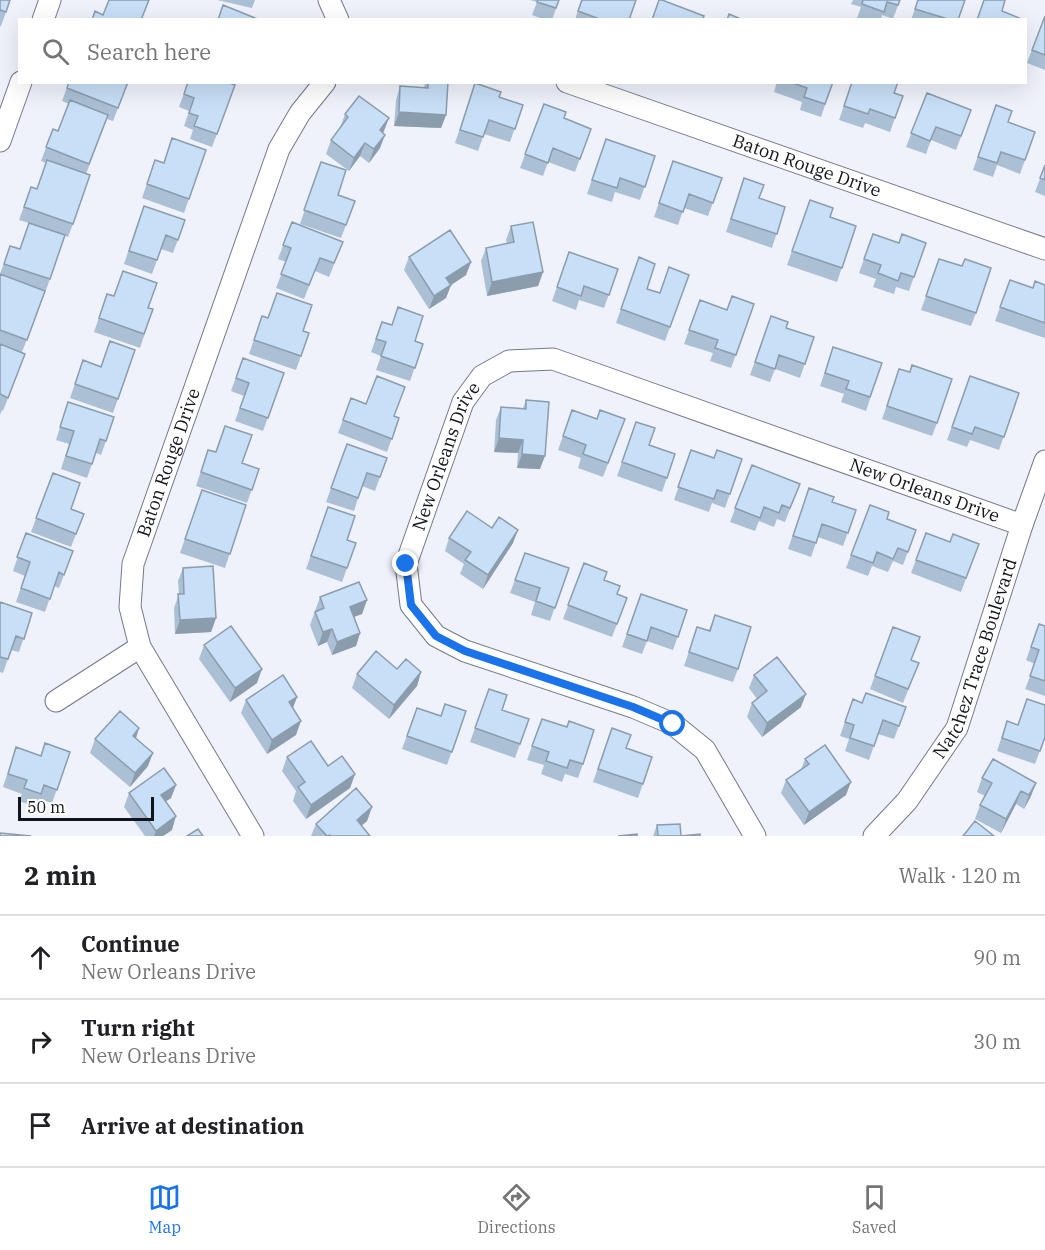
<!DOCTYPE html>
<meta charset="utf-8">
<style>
:root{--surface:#fff;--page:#f6f6f6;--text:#202124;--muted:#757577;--line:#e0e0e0;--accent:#1a73e8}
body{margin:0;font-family:"IBM Plex Serif",serif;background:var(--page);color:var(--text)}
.scale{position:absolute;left:18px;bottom:15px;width:136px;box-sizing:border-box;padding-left:6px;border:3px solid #12151c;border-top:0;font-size:16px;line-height:21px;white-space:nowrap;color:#12151c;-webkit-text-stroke:4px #fff;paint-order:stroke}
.stop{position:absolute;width:18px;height:18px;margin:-14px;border:4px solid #1a73e8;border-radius:50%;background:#fff}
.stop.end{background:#1a73e8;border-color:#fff;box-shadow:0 2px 6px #0008}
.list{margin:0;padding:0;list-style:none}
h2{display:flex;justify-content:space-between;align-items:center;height:78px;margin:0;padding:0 24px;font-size:26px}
h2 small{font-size:20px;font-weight:400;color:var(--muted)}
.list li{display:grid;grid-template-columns:39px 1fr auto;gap:18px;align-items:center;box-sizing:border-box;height:84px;padding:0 24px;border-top:2px solid var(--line)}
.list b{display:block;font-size:22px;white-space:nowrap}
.list p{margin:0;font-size:20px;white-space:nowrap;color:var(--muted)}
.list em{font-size:20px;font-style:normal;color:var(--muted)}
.icon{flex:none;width:33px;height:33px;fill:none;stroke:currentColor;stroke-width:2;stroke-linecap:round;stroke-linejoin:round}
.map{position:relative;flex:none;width:1045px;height:836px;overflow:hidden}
.search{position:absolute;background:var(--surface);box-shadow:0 6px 24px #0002;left:18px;right:18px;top:18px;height:66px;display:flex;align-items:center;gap:15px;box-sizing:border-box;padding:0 21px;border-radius:0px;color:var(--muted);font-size:22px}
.sheet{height:330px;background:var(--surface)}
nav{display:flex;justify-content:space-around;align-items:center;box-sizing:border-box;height:84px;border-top:2px solid var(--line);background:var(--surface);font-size:16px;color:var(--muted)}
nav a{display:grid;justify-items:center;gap:3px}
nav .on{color:var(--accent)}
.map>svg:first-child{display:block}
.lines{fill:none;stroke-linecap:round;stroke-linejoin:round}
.minor-casing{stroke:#73798e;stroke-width:23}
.minor{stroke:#fff;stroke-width:21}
.wall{fill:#abc0d4}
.shaded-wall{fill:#8b9cad}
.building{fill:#c7dff7;stroke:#8b9cad;stroke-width:1.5}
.route{stroke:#1a73e8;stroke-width:8}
.labels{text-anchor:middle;stroke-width:6;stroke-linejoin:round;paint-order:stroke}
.street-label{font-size:18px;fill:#12151c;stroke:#fff}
</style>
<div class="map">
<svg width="1045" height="836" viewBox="0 0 1045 836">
<rect width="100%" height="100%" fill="#eff2fb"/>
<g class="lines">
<defs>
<g id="minor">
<path d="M 329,0 L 338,20"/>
<path d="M 43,20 L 50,0"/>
<path id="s1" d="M 567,82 L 1045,249"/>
<path d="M 0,141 L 21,82"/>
<path d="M 56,701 L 140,647"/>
<path id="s2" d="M 253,836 L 140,647 L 130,607 L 133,564 L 279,149 L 300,113 L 325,82"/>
<path id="s3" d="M 755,836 L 705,750 L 673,724 L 633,707 L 465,651 L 436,636 L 411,605 L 406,564 L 463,402 L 482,376 L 509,361 L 553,359 L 1022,525"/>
<path id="s4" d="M 874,836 L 907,801 L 957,728 L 1022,525 L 1045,461"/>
</g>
</defs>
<use href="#minor" class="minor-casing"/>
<use href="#minor" class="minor"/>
</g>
<path class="wall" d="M 0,0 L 6,12 L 1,26 L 0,26 Z
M 217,0 L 255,0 L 252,8 Z
M 530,0 L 559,0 L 552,20 L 545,20 L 532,15 L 537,2 Z
M 581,0 L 629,20 L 575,20 Z
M 853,0 L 900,0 L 893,19 L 882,15 L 881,20 L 862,20 L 857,18 L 861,7 L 851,4 Z
M 918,0 L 958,20 L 911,20 Z
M 1045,16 L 1045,70 L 1027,63 Z
M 69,82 L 128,82 L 113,121 L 107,119 L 86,174 L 73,224 L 68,237 L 65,236 L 45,293 L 22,352 L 25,354 L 3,411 L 2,410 L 0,415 L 0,274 L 10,246 L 20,249 L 29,223 L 19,220 L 31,187 L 37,189 L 46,163 L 41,161 L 53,129 L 58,131 L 69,104 L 62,101 Z
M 188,82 L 235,85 L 212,147 L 190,139 L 193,130 L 184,126 L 189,111 L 179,107 Z
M 425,82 L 448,82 L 446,115 L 441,128 L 394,126 L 396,100 L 400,86 L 424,88 Z
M 777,82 L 833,82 L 821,117 L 800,110 L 802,102 L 774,92 Z
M 852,82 L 894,93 L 903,96 L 890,132 L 865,123 L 863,128 L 839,120 Z
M 475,83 L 499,97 L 523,105 L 510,142 L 484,134 L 478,151 L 455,143 Z
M 927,93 L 971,110 L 956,150 L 931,140 L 926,154 L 906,147 Z
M 544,104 L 564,118 L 591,129 L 575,172 L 548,162 L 543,176 L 520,168 Z
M 996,105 L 1008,122 L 1035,132 L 1020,174 L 997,165 L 993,177 L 973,170 Z
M 345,114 L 384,131 L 383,133 L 380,148 L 369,163 L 360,156 L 349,171 L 326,154 L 331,140 L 340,128 Z
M 606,139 L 655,156 L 640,200 L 615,192 L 612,202 L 587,194 Z
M 206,150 L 184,213 L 142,198 L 155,160 L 163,163 Z
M 673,161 L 722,178 L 708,216 L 684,208 L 678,225 L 654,217 Z
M 321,162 L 338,195 L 355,201 L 341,238 L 300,224 Z
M 1045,165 L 1045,196 L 1035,192 Z
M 744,178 L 759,198 L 785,207 L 772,248 L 726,232 Z
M 810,200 L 830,217 L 856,226 L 837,282 L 787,265 Z
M 139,219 L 185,220 L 173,253 L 161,249 L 152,274 L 124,264 Z
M 292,222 L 343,242 L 329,277 L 315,271 L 304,299 L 276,288 L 286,262 L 278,259 Z
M 511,226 L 543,272 L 538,286 L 487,296 L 481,261 L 486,248 L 507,244 L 506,240 Z
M 873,234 L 898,243 L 926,243 L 909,291 L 896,287 L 894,294 L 873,287 L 876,279 L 859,273 Z
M 569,252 L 618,269 L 604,308 L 579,300 L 576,310 L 552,301 Z
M 409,257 L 471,262 L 466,275 L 451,285 L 446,298 L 429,309 L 404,270 Z
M 639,257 L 647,289 L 659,293 L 689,275 L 665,341 L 616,323 Z
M 939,259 L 976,313 L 971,326 L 921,310 Z
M 1010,280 L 1033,288 L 1045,285 L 1045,338 L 995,321 Z
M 107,294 L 153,309 L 140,348 L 94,332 Z
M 732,296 L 754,304 L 731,368 L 710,361 L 713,353 L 684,344 L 700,300 L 727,310 Z
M 262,316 L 309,333 L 296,370 L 249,354 Z
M 771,316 L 786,328 L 814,337 L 800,378 L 775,369 L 770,382 L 750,375 Z
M 377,335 L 415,341 L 423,344 L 410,381 L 376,370 L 381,356 L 371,352 Z
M 833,347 L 882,363 L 866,411 L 841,402 L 844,394 L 820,386 Z
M 135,350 L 113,413 L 70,398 L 83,360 L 101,366 Z
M 243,358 L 284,373 L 263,431 L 235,421 L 244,396 L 231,391 Z
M 899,369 L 937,423 L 932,436 L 882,419 Z
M 970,376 L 1019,393 L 999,450 L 970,440 L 967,447 L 947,440 Z
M 351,398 L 399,418 L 387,452 L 338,433 Z
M 526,400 L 540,469 L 517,468 L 518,453 L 494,452 L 496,420 L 501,407 L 523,408 Z
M 68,402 L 106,441 L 101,455 L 96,453 L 87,478 L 61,469 L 69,444 L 56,440 Z
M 572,410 L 597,419 L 625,419 L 603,477 L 578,468 L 581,458 L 558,450 Z
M 636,422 L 649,445 L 675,454 L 662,492 L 617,476 Z
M 347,444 L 387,458 L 375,491 L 362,486 L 354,511 L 326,502 Z
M 208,450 L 259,469 L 247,503 L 196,486 Z
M 691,450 L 714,458 L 742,459 L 725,508 L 712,503 L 709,512 L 674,500 Z
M 752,465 L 800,484 L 785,522 L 777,519 L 774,527 L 759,521 L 755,531 L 730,522 Z
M 53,473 L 71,509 L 84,514 L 71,547 L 31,532 Z
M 202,490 L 246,505 L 225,568 L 180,553 Z
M 804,502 L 832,502 L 856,510 L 843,546 L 818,537 L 811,557 L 788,549 Z
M 870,505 L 887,519 L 916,530 L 903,565 L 893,561 L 888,572 L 872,566 L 868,576 L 846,568 Z
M 328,507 L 347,540 L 356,543 L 342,582 L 306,569 Z
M 26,533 L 73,551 L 59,588 L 54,586 L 45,612 L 16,602 L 25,576 L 13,571 Z
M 926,533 L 950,542 L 979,544 L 961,592 L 911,573 Z
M 449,538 L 513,543 L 483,589 L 460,574 L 464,564 L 445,551 Z
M 525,553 L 569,568 L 550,621 L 531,615 L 535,602 L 510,593 Z
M 584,563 L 604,580 L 617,594 L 627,598 L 612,637 L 563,619 Z
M 183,568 L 216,618 L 211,632 L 175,634 L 174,608 L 179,594 L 178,581 Z
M 641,594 L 687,610 L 673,650 L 647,641 L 642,654 L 622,647 Z
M 320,597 L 367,600 L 362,614 L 354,617 L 360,633 L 356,646 L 332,655 L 327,642 L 318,646 L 310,625 Z
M 0,602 L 32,613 L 19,652 L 11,650 L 3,673 L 0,672 Z
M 715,615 L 738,669 L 733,682 L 684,666 L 697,627 L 709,630 Z
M 1039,624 L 1045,626 L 1045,696 L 1025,689 L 1035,664 L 1026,660 Z
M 893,627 L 911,660 L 919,663 L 903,703 L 870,689 Z
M 204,645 L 257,683 L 230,702 L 199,659 Z
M 397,669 L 421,672 L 417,686 L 389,719 L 352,688 L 357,674 Z
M 754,675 L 801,707 L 762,737 L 747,717 L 752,703 L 757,699 L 749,688 Z
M 489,689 L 502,710 L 529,719 L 515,758 L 470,742 Z
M 297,697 L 293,708 L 296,735 L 267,754 L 241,713 L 246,700 Z
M 862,703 L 906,707 L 894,739 L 878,734 L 869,760 L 845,751 L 849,739 L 840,736 L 848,713 Z
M 417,708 L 441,716 L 466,711 L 447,765 L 402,749 Z
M 542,719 L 583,764 L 578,778 L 565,774 L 562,782 L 541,774 L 544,765 L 527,760 Z
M 1007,721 L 1045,737 L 1035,764 L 997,751 Z
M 612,728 L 626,748 L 652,757 L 638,798 L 593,782 Z
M 95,739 L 136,739 L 148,766 L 130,787 L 90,753 Z
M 16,747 L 41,756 L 70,752 L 52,803 L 39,799 L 36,807 L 19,801 L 22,794 L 3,787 Z
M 287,757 L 328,766 L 355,774 L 350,788 L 306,819 L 293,801 L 296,791 L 282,771 Z
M 805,759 L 846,795 L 804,825 L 781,793 L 786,780 L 801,770 Z
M 993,759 L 1031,796 L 1024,809 L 1016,804 L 1001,833 L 975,819 L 980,805 L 985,796 L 977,792 L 982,778 Z
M 176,785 L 171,798 L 166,801 L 172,830 L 163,836 L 145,836 L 124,807 L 129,793 Z
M 372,807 L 367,821 L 361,826 L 370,836 L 311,836 L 316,824 Z
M 657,825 L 681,836 L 700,836 L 653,836 Z"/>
<path class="shaded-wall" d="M 399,112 L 446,115 L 441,128 L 394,126 Z
M 389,118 L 384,131 L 375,144 L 380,130 Z
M 385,135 L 380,148 L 369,163 L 374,149 Z
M 365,143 L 360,156 L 349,171 L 354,158 Z
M 471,262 L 466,275 L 451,285 L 446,298 L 429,309 L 434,296 L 446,278 Z
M 543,272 L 538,286 L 487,296 L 492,282 Z
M 499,438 L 523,440 L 518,453 L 494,452 Z
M 522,454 L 545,456 L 540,469 L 517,468 Z
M 518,530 L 513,543 L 483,589 L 488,575 Z
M 367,600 L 362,614 L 345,620 L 350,607 Z
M 216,618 L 211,632 L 175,634 L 180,620 Z
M 332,629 L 327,642 L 318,646 L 323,632 Z
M 360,633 L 356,646 L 332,655 L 337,642 Z
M 262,669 L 257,683 L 230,702 L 235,688 Z
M 421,672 L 417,686 L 389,719 L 394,705 Z
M 806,694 L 801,707 L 762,737 L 767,723 Z
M 297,697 L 292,710 L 289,702 Z
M 301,721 L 296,735 L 267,754 L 272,740 Z
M 139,728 L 135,742 L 133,736 Z
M 153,753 L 148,766 L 130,787 L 135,773 Z
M 355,774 L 350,788 L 306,819 L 311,805 Z
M 851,782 L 846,795 L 804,825 L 809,812 Z
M 1036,783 L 1031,796 L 1024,809 L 1029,795 Z
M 176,785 L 171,798 L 156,808 L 161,795 Z
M 1021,791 L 1016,804 L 1001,833 L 1006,819 Z
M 372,807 L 367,821 L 352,834 L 357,820 Z
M 176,816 L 172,830 L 163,836 L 154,836 L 156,831 Z"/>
<path class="building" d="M 0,0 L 10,0 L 6,12 L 0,10 Z
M 109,0 L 149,0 L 141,20 L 92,20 L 95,11 L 103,15 Z
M 538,0 L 559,0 L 556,8 L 537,2 Z
M 582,0 L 636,0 L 629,20 L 602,20 L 578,11 Z
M 659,0 L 662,0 L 704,16 L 702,20 L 652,20 Z
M 863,0 L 900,0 L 898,5 L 887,2 L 884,12 L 862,4 Z
M 918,0 L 965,0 L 958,20 L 951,20 L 915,9 Z
M 984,0 L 1005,0 L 1002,11 L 1024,20 L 977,20 Z
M 223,5 L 260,20 L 218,20 Z
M 729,14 L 743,20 L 727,20 Z
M 1045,16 L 1045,55 L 1032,50 Z
M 69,82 L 128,82 L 118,108 L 67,88 Z
M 188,82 L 227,82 L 235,85 L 217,134 L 194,126 L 198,116 L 189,113 L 194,98 L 184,94 Z
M 428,82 L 448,82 L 446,115 L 399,112 L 400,86 L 428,88 Z
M 790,82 L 833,82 L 825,104 L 804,97 L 807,88 Z
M 852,82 L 898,82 L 894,93 L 903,96 L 895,118 L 870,109 L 868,114 L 844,106 Z
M 475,83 L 501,92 L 499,97 L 523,105 L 515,129 L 489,120 L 483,137 L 460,130 Z
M 927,93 L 971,110 L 961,136 L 936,127 L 930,141 L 911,133 Z
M 359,96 L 389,118 L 380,130 L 385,135 L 374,149 L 365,143 L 354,158 L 331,140 L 348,117 L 345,114 Z
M 70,100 L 108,115 L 89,164 L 46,147 L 53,129 L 58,131 Z
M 544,104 L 566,112 L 564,118 L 591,129 L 580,159 L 553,148 L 548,163 L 525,154 Z
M 996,105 L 1012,111 L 1008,122 L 1035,132 L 1025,160 L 1001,152 L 997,163 L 978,157 Z
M 172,138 L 206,150 L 189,199 L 147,184 L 155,160 L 164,163 Z
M 606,139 L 655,156 L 645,187 L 620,178 L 617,188 L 592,180 Z
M 47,160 L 90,175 L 73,224 L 24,207 L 31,187 L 37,189 Z
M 673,161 L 722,178 L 713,203 L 689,194 L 683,212 L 659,203 Z
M 321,162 L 346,170 L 338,195 L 355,201 L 346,225 L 304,210 Z
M 1045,165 L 1045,180 L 1040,178 Z
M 744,178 L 764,185 L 759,198 L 785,207 L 777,234 L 731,219 Z
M 810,200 L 833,208 L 830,217 L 856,226 L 842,268 L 792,251 Z
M 144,206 L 185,220 L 178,240 L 166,235 L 157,260 L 129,251 Z
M 292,222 L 343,242 L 334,263 L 320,258 L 309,285 L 281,274 L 291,248 L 283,245 Z
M 533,222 L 543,272 L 492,282 L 486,248 L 514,242 L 511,226 Z
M 29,223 L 65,235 L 50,279 L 4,264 L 10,246 L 20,249 Z
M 450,230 L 471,262 L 446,278 L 451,285 L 434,296 L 409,257 Z
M 873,234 L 899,243 L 902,234 L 926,243 L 914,277 L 901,273 L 898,281 L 878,273 L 881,265 L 864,259 Z
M 569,252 L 618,269 L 609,295 L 584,286 L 581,296 L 557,287 Z
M 639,257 L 655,264 L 647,289 L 660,293 L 669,267 L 689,275 L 670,327 L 621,309 Z
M 939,259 L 962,266 L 965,259 L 991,268 L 976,313 L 926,296 Z
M 123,271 L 157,283 L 148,308 L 153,309 L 144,334 L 99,318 L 107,294 L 114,296 Z
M 0,274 L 45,291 L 27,340 L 0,330 Z
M 1010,280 L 1033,288 L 1035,281 L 1045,285 L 1045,323 L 1000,307 Z
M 277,293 L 312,305 L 303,331 L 309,333 L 301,356 L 254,340 L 262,316 L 268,318 Z
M 732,296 L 754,304 L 736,355 L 715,348 L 718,340 L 689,330 L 700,300 L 727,310 Z
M 398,307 L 423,316 L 415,341 L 423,344 L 415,368 L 381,356 L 386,342 L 376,339 L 382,322 L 392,325 Z
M 771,316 L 788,322 L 786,328 L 814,337 L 805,364 L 779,355 L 775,369 L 755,362 Z
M 110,341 L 135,350 L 118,399 L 75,384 L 83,360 L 101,367 Z
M 0,344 L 25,354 L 8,398 L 0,394 Z
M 833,347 L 882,363 L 870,397 L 846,389 L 849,381 L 825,373 Z
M 243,358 L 284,373 L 268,418 L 240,408 L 249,383 L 236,378 Z
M 912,365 L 952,379 L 937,423 L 887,406 L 899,369 L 910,372 Z
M 377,376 L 405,387 L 394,416 L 399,418 L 392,439 L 343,420 L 351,398 L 366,404 Z
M 970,376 L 1019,393 L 1004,437 L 975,427 L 972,434 L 952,427 Z
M 526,400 L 549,402 L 545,456 L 522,454 L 523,440 L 499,438 L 501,407 L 526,409 Z
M 68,402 L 114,417 L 106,441 L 100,439 L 92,464 L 66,456 L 74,431 L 60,427 Z
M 572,410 L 597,419 L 600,410 L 625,419 L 608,463 L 583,454 L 586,445 L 563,436 Z
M 636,422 L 655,428 L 649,445 L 675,454 L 667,478 L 622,462 Z
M 225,426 L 252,435 L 242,463 L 259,469 L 252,490 L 201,472 L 208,450 L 216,452 Z
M 347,444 L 387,458 L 380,477 L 367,473 L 358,498 L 331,488 Z
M 691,450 L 714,458 L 717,450 L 742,459 L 730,494 L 717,490 L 714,499 L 678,487 Z
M 752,465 L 800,484 L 790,508 L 782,505 L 779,513 L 764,507 L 760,518 L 735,508 Z
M 53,473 L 80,483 L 71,509 L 84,514 L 76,534 L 36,518 Z
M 809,488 L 834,497 L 832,502 L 856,510 L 848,533 L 822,524 L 816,543 L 793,536 Z
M 202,490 L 246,505 L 230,554 L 185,539 Z
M 870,505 L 889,512 L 887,519 L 916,530 L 908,552 L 898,548 L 893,559 L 877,552 L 873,563 L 851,555 Z
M 328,507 L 355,516 L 347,540 L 356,543 L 347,568 L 311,556 Z
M 467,511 L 492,528 L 499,517 L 518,530 L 488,575 L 465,560 L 471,552 L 449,538 Z
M 26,533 L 73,551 L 64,575 L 59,572 L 50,599 L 21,588 L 30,562 L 17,557 Z
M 926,533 L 950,542 L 953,534 L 979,544 L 966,578 L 916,560 Z
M 525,553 L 569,568 L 555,608 L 536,601 L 540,588 L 515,580 Z
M 584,563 L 607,572 L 604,580 L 620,586 L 617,594 L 627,598 L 617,624 L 568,605 Z
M 213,566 L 216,618 L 180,620 L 178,594 L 184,594 L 183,568 Z
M 359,582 L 367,600 L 350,607 L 360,633 L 337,642 L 332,629 L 323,632 L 315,612 L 324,608 L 320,597 Z
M 641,594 L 687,610 L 678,637 L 651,627 L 647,641 L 627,634 Z
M 0,602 L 32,613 L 24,639 L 16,636 L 8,659 L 0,657 Z
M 715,615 L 751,627 L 738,669 L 689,652 L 697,627 L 710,631 Z
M 1039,624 L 1045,626 L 1045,681 L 1030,676 L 1039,650 L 1031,647 Z
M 231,626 L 262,669 L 235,688 L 204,645 Z
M 893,627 L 920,637 L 911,660 L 919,663 L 908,689 L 875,676 Z
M 376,651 L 397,669 L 406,659 L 421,672 L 394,705 L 357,674 Z
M 777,657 L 806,694 L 767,723 L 752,703 L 767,691 L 754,675 Z
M 283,675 L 297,697 L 289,702 L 301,721 L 272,740 L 246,700 Z
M 489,689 L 507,695 L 502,710 L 529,719 L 520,744 L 475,728 Z
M 866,693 L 906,707 L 899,726 L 883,720 L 874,746 L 850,738 L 854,725 L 845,722 L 853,699 L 862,703 Z
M 1027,699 L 1045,705 L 1045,737 L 1040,751 L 1002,738 L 1007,721 L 1018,725 Z
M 445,704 L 466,711 L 452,752 L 407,736 L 417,708 L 441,716 Z
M 120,711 L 139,728 L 133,736 L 153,753 L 135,773 L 95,739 Z
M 542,719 L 567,727 L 569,721 L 594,730 L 583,764 L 570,760 L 567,768 L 546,761 L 549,752 L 532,746 Z
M 612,728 L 631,735 L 626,748 L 652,757 L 643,784 L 598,769 Z
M 311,741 L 328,766 L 342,756 L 355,774 L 311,805 L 298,787 L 305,782 L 287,757 Z
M 45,743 L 70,752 L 57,790 L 44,785 L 41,794 L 24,788 L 27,780 L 8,774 L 16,747 L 41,756 Z
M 825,745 L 851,782 L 809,812 L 786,780 L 809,764 L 805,759 Z
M 993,759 L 1036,783 L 1029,795 L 1021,791 L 1006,819 L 980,805 L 992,783 L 982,778 Z
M 164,768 L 176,785 L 161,795 L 176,816 L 156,831 L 129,793 Z
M 356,788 L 372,807 L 357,820 L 370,836 L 331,836 L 330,835 L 327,836 L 316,824 Z
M 975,821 L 994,836 L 963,836 Z
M 680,824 L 681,836 L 700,834 L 700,836 L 658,836 L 657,825 Z
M 198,829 L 203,836 L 187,836 Z
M 0,833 L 31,836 L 0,836 Z
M 637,834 L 637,836 L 618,836 Z"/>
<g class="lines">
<path class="route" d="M 406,564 L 411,605 L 436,636 L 465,651 L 633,707 L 673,724"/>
</g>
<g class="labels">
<g class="street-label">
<text dy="6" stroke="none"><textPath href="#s1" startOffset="254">Baton Rouge Drive</textPath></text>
<text dy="6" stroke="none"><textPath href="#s3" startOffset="590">New Orleans Drive</textPath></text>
<text dy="6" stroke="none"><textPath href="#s2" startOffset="412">Baton Rouge Drive</textPath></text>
<text dy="6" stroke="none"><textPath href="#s3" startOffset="1148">New Orleans Drive</textPath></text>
<text dy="6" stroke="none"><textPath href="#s4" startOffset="208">Natchez Trace Boulevard</textPath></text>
</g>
</g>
</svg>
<div class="scale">50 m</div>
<div class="stop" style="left:673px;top:724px"></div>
<div class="stop end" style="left:406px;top:564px"></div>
<div class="search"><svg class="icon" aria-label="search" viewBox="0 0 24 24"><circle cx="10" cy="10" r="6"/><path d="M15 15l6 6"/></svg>Search here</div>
</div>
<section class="sheet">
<h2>2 min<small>Walk · 120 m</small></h2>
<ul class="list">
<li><svg class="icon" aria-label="ahead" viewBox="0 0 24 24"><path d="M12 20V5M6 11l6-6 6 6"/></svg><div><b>Continue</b><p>New Orleans Drive</p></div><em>90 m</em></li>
<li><svg class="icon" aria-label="right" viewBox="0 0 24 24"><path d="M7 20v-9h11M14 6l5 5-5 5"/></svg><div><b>Turn right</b><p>New Orleans Drive</p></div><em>30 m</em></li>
<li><svg class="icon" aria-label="arrive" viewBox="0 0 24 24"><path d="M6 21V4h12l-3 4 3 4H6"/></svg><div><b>Arrive at destination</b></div></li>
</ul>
</section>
<nav>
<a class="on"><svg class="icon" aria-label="map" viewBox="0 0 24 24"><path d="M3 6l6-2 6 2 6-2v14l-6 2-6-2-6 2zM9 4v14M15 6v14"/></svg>Map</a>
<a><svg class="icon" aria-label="directions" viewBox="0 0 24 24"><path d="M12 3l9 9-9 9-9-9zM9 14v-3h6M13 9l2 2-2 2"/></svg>Directions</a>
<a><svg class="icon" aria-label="saved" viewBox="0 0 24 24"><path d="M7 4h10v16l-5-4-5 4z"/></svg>Saved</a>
</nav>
